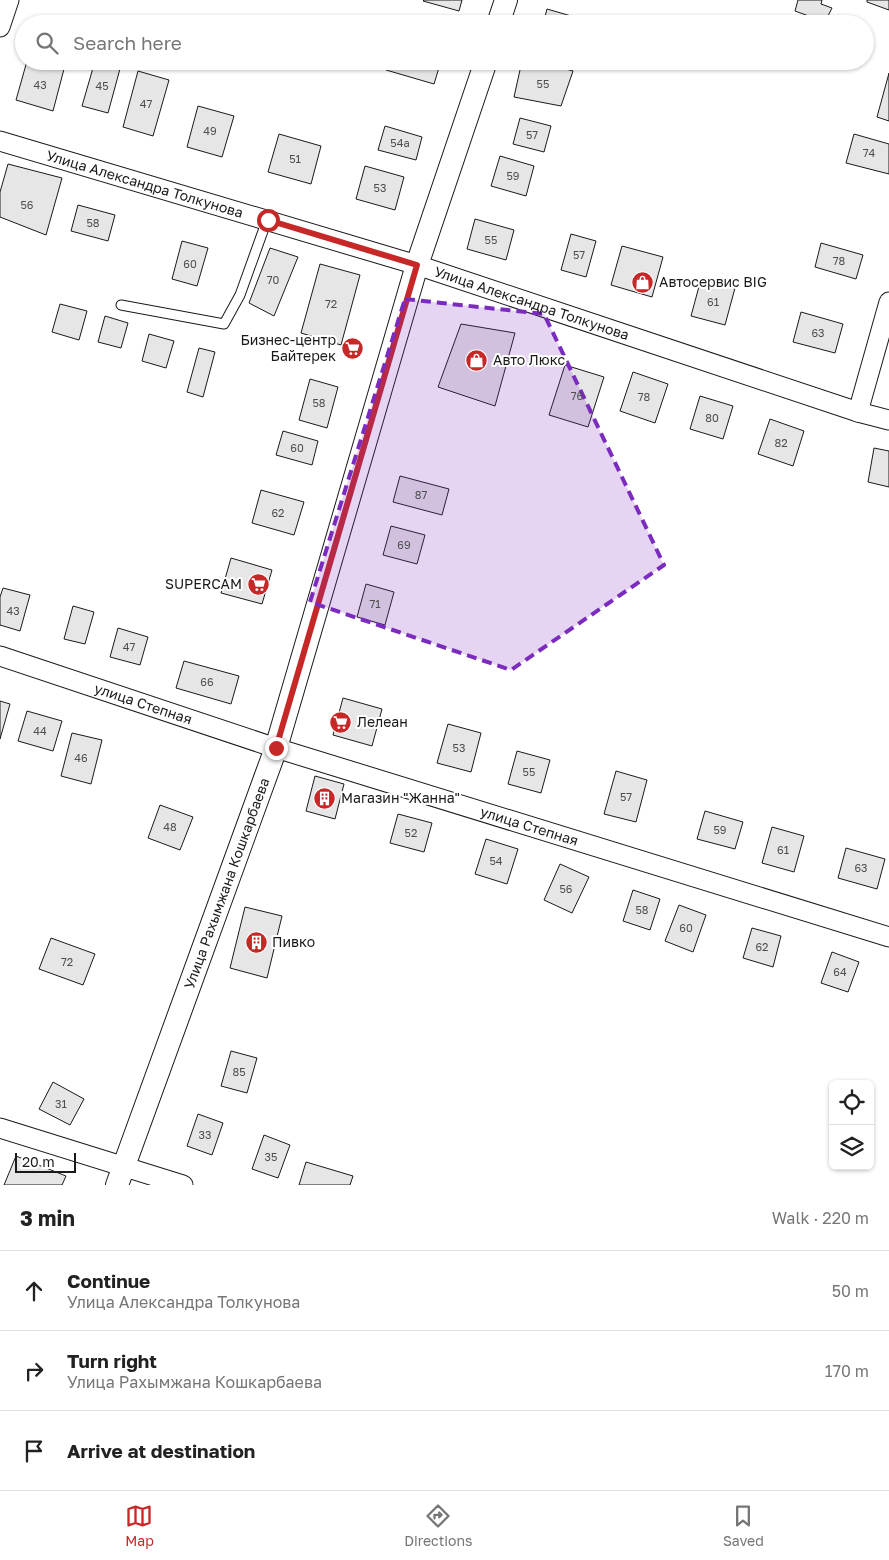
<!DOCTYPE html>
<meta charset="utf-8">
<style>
:root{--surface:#fff;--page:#f2f2f2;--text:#222;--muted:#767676;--line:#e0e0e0;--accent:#c62828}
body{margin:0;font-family:"Golos Text",sans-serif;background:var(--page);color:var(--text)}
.controls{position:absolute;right:15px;bottom:15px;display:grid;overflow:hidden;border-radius:8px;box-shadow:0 1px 4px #0004}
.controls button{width:45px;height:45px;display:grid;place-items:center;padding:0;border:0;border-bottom:1px solid var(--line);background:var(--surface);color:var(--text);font:25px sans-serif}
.scale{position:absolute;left:15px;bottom:12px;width:61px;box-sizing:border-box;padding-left:5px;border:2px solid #1a1a1a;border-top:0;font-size:14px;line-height:18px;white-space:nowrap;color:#1a1a1a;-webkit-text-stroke:4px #fff;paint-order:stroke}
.stop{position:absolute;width:15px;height:15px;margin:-11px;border:4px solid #c62828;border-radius:50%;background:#fff}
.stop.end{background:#c62828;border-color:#fff;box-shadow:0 1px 5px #0008}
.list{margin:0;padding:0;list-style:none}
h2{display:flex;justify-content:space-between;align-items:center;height:65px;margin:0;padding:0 20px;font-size:21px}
h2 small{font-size:16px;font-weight:400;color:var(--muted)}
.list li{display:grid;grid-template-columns:32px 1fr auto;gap:15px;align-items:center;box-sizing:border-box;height:80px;padding:0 20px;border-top:1px solid var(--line)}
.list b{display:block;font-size:19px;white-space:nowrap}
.list p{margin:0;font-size:16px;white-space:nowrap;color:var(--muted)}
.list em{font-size:16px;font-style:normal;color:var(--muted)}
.icon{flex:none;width:28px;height:28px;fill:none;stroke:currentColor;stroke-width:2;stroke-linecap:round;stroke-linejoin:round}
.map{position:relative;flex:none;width:889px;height:1185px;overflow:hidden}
.search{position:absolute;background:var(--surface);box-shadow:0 1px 4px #0004;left:15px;right:15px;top:15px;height:55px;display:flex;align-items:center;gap:12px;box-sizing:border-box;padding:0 18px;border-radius:28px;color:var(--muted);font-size:19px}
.sheet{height:305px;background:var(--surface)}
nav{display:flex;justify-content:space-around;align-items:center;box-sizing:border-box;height:70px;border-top:1px solid var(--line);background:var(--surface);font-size:14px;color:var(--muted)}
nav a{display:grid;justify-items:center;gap:2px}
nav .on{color:var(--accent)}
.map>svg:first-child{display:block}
.building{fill:#e6e6e6;stroke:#1a1a1a}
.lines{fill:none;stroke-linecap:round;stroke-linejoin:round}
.service-casing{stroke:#1a1a1a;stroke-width:11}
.minor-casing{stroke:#1a1a1a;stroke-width:21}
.tertiary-casing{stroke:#1a1a1a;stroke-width:24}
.service{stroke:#fff;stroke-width:9}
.minor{stroke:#fff;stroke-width:19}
.tertiary{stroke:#fff;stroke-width:22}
.route{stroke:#c62828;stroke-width:6}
.marked{fill:#7b2cbf;fill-opacity:0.2;stroke:#7b2cbf;stroke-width:4;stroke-dasharray:10 6;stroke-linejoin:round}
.labels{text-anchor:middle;stroke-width:4;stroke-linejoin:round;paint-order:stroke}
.number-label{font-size:11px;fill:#4d4d4d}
.street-label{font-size:14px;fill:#1a1a1a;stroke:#fff}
.poi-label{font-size:14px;fill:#1a1a1a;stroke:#fff;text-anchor:start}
</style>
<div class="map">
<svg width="889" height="1185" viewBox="0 0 889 1185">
<rect width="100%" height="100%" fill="#fff"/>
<path class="building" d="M 424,0 L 462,0 L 459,11 L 423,1 Z
M 798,0 L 822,0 L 821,4 L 832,8 L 825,22 L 795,11 Z
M 867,0 L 889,0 L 889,10 L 867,2 Z
M 547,9 L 592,22 L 592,24 L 543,24 Z
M 27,61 L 37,61 L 64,69 L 53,111 L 16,100 Z
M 95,61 L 107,61 L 121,65 L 108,113 L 82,106 Z
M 389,61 L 441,61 L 434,84 L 386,70 Z
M 522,61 L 537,61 L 573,71 L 561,106 L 514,97 Z
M 138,71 L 169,80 L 153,136 L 123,127 Z
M 889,73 L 889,121 L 877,117 Z
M 198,106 L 234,116 L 222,157 L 187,147 Z
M 520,118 L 551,126 L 544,152 L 513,144 Z
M 385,126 L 422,137 L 416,160 L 378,150 Z
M 279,134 L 321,146 L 311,184 L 268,172 Z
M 854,134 L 889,144 L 889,174 L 846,163 Z
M 500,156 L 534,166 L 526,196 L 491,186 Z
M 8,164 L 62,178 L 46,235 L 0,217 L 0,192 Z
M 365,166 L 404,177 L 395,210 L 356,199 Z
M 78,205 L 115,215 L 108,241 L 71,231 Z
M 475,219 L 514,230 L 506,260 L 467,249 Z
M 571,234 L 596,241 L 586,277 L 561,270 Z
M 182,241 L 208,248 L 197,286 L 172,279 Z
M 821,243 L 863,255 L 856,279 L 815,267 Z
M 622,246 L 663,257 L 652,297 L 611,285 Z
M 270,248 L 298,257 L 274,316 L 249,303 Z
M 320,264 L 360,275 L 341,345 L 301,333 Z
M 701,279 L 735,288 L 725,325 L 691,316 Z
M 60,304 L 87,311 L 79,340 L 52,332 Z
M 801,312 L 843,324 L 835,353 L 793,342 Z
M 105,316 L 128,323 L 121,348 L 98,342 Z
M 461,324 L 515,333 L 495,406 L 438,387 Z
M 149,334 L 174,341 L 166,368 L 142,361 Z
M 199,348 L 215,352 L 203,397 L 187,392 Z
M 565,365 L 604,377 L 588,427 L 549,415 Z
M 633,372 L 668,384 L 655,423 L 620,411 Z
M 310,379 L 338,387 L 327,428 L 299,420 Z
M 700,396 L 733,406 L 723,439 L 690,429 Z
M 770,419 L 804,431 L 793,466 L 758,454 Z
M 283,431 L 318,441 L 312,465 L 276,455 Z
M 874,448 L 889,451 L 889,487 L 868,482 Z
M 400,476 L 449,489 L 442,515 L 393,502 Z
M 261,490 L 304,502 L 294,535 L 252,523 Z
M 391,526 L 425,535 L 417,564 L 383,555 Z
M 231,558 L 272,570 L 262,604 L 221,593 Z
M 366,584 L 394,592 L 385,625 L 357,617 Z
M 3,588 L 30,595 L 20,631 L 0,625 L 0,597 Z
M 73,606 L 94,612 L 85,644 L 64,639 Z
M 118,628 L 148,637 L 140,665 L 110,657 Z
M 184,661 L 239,676 L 231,704 L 176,688 Z
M 343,698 L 382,709 L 372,746 L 333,735 Z
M 0,701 L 10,704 L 0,739 Z
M 27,711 L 62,721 L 53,751 L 18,741 Z
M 448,724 L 481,733 L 471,772 L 437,763 Z
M 72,733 L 102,740 L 91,784 L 61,776 Z
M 517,751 L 550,760 L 541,793 L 508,784 Z
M 616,771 L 647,780 L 636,822 L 604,814 Z
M 315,776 L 344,784 L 335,819 L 306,811 Z
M 160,805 L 193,817 L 180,850 L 148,838 Z
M 705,811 L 743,822 L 735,849 L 697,839 Z
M 398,814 L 432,823 L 424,852 L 390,843 Z
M 772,827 L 804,836 L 794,872 L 762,863 Z
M 486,839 L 518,849 L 507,884 L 475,874 Z
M 846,848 L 885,859 L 877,889 L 838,878 Z
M 560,864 L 589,877 L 572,913 L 544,900 Z
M 633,890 L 660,899 L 650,930 L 623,921 Z
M 679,905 L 706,915 L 693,952 L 665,941 Z
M 245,907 L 282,916 L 267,978 L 230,968 Z
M 752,928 L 781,936 L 773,967 L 743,958 Z
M 51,938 L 95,954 L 83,985 L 39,969 Z
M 832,952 L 859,962 L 848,992 L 821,983 Z
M 231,1051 L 257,1058 L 247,1093 L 221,1086 Z
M 53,1082 L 84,1099 L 70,1125 L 39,1109 Z
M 198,1114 L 223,1123 L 212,1155 L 187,1146 Z
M 264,1135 L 290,1145 L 278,1178 L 252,1169 Z
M 16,1156 L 66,1176 L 62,1185 L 4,1185 Z
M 306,1162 L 353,1176 L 350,1185 L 299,1185 Z"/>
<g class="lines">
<defs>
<path id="service" d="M 121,305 L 224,324 L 240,295 L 267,220"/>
<g id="minor">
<path d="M 0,27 L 9,0"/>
<path id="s1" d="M 0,141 L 417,265 L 858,412 L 889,420"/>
<path d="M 858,412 L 889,302"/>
<path id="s2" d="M 0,656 L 276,748 L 889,937"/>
<path d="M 0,1128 L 183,1185"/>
</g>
<g id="tertiary">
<path d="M 498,24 L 506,0"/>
<path id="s3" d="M 117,1185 L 276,748 L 417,265 L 486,61"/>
</g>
</defs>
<use href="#service" class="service-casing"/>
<use href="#minor" class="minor-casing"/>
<use href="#tertiary" class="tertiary-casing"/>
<use href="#service" class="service"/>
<use href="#minor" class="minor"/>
<use href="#tertiary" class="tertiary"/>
</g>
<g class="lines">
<path class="route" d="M 268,220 L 417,265 L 276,748"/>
</g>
<path class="marked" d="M 405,299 L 544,314 L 664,565 L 511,670 L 310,602 Z"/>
<defs>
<symbol id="shop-disc" viewBox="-11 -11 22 22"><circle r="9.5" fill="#c62828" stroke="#fff"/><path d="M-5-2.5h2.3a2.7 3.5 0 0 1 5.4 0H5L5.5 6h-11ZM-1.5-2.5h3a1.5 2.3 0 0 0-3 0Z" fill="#fff"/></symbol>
<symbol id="supermarket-disc" viewBox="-11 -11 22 22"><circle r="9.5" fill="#c62828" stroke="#fff"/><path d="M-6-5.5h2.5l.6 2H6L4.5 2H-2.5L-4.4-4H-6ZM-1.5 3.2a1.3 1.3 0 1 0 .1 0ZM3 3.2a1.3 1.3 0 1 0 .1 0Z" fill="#fff"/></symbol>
<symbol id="building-disc" viewBox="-11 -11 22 22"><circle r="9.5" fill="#c62828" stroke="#fff"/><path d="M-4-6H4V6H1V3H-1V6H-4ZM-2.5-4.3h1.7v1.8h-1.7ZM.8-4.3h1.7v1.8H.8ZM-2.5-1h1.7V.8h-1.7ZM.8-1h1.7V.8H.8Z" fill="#fff"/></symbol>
</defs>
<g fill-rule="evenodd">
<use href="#shop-disc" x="630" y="270" width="25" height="25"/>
<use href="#supermarket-disc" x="340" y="336" width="25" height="25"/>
<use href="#shop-disc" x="464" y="348" width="25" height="25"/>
<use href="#supermarket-disc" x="246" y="572" width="25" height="25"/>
<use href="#supermarket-disc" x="328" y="710" width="25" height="25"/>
<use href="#building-disc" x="312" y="786" width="25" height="25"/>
<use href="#building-disc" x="244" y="930" width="25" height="25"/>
</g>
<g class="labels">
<g class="number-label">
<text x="543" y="88">55</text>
<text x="40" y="89">43</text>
<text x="102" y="90">45</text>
<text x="146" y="108">47</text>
<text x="210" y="135">49</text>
<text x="532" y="139">57</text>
<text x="400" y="147">54а</text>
<text x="869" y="157">74</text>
<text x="295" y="163">51</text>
<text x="513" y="180">59</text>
<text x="380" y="192">53</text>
<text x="27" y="209">56</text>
<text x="93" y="227">58</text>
<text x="491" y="244">55</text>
<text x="579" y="259">57</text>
<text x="839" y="265">78</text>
<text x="190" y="268">60</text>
<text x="273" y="284">70</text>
<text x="713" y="306">61</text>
<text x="331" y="308">72</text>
<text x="818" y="337">63</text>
<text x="577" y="400">76</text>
<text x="644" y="401">78</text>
<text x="319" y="407">58</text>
<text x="712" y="422">80</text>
<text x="781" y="447">82</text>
<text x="297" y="452">60</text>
<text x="421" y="499">87</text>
<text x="278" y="517">62</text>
<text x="404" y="549">69</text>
<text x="375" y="608">71</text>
<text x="13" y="615">43</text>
<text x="129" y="651">47</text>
<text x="207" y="686">66</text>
<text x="40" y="735">44</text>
<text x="459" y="752">53</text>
<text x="81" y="762">46</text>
<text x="529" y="776">55</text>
<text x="626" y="801">57</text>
<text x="170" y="831">48</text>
<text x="720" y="834">59</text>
<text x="411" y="837">52</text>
<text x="783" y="854">61</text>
<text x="496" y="865">54</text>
<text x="861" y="872">63</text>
<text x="566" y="893">56</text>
<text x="642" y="914">58</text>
<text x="686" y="932">60</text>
<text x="762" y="951">62</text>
<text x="67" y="966">72</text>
<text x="840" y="976">64</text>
<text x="239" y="1076">85</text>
<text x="61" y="1108">31</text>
<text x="205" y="1139">33</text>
<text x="271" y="1161">35</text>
</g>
<g class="street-label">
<text dy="5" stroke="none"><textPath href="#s1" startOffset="151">Улица Александра Толкунова</textPath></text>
<text dy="5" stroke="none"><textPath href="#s1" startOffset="556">Улица Александра Толкунова</textPath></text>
<text dy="5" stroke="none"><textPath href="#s2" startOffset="151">улица Степная</textPath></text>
<text dy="5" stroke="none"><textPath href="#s2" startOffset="556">улица Степная</textPath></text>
<text dy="5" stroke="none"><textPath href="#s3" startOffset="321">Улица Рахымжана Кошкарбаева</textPath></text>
</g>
<g class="poi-label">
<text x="659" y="287">Автосервис BIG</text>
<text x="336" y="345" text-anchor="end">Бизнес-центр<tspan x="336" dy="16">Байтерек</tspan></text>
<text x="493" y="365">Авто Люкс</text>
<text x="242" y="589" text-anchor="end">SUPERCAM</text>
<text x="357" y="727">Лелеан</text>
<text x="341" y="803">Магазин "Жанна"</text>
<text x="272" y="947">Пивко</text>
</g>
</g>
</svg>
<div class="controls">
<button><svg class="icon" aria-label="locate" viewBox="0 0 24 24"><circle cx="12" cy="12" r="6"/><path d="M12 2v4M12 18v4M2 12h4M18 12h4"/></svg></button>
<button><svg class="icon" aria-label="layers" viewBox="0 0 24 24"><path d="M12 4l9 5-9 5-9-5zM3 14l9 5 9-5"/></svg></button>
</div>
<div class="scale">20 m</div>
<div class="stop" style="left:268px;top:220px"></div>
<div class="stop end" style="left:276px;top:748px"></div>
<div class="search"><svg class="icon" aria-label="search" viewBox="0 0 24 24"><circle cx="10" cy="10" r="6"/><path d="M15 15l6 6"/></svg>Search here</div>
</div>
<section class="sheet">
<h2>3 min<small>Walk · 220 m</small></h2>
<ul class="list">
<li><svg class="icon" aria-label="ahead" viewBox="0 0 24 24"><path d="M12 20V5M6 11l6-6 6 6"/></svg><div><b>Continue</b><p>Улица Александра Толкунова</p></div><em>50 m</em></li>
<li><svg class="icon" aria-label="right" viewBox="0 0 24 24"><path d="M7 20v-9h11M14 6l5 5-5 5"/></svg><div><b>Turn right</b><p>Улица Рахымжана Кошкарбаева</p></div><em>170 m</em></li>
<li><svg class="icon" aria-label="arrive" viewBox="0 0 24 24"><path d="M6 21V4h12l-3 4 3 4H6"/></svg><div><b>Arrive at destination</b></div></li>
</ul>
</section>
<nav>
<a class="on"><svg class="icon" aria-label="map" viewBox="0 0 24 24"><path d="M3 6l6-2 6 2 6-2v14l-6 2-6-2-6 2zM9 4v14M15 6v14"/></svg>Map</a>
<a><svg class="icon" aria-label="directions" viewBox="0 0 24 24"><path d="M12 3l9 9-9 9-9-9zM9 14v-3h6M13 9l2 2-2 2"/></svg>Directions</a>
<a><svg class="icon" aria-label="saved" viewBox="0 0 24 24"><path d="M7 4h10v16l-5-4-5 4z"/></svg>Saved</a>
</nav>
